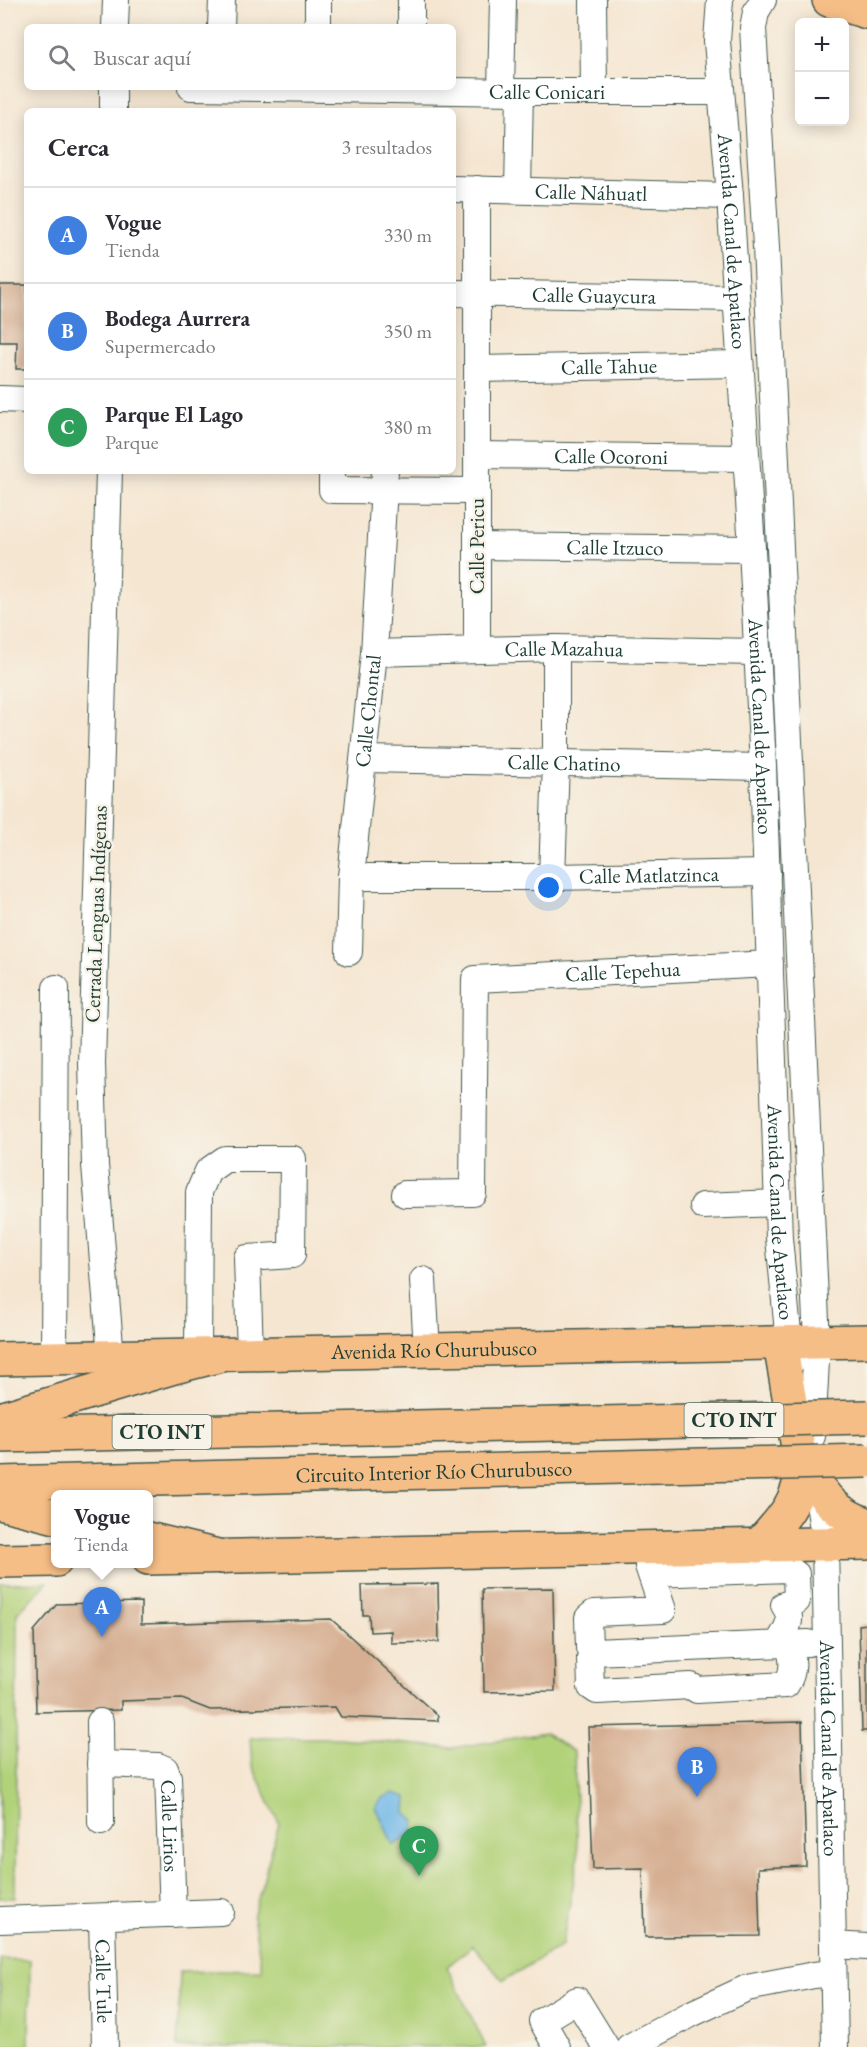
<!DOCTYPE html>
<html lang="es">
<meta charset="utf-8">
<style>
:root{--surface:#fff;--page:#f7f7f7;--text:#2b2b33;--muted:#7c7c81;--line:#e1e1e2;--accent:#111827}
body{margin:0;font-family:"EB Garamond",serif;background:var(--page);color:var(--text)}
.controls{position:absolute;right:18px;top:18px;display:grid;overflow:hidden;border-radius:9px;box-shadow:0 3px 15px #0003}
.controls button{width:54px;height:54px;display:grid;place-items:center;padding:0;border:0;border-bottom:2px solid var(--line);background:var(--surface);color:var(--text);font:30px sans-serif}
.you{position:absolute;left:549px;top:888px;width:21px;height:21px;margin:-15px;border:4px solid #fff;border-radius:50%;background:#1a73e8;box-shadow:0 0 0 9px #1a73e833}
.badge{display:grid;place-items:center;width:39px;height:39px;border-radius:50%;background:var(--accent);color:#fff;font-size:20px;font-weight:700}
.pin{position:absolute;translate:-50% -50px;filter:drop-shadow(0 2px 3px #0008)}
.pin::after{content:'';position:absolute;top:32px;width:21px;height:18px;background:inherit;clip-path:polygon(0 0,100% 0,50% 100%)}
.popup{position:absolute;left:51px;top:1490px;width:102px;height:78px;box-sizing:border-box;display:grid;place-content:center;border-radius:9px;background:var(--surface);filter:drop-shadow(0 2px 4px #0005);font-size:20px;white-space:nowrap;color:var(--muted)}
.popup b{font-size:22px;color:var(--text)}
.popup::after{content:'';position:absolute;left:50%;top:100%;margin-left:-12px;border:12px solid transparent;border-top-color:var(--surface)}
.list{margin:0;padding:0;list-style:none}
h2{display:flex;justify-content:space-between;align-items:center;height:78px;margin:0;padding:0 24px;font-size:26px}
h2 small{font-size:20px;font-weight:400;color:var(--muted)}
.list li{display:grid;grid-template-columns:39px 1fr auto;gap:18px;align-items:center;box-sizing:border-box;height:96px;padding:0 24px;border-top:2px solid var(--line)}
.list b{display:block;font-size:22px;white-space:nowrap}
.list p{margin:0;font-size:20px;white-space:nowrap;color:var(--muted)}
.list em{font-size:20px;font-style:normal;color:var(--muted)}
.icon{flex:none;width:33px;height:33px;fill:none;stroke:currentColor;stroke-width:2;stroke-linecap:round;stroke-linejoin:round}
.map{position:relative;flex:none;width:867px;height:2047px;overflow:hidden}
.search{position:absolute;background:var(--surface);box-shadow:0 3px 15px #0003;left:24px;top:24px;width:432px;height:66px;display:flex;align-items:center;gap:15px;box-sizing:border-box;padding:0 21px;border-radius:9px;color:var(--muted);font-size:22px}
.panel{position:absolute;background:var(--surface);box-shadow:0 3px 15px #0003;left:24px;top:108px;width:432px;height:366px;border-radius:9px}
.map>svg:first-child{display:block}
.green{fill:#b2d27a;stroke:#688857;stroke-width:1.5}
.water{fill:#6fb7e7;stroke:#477a8e;stroke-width:1.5}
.building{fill:#d6ae91}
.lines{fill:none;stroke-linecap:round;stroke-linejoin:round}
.minor-casing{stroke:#3f564c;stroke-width:28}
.major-casing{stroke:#3f564c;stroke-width:36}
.highway-casing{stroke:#3f564c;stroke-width:36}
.minor{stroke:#fff;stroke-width:26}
.major{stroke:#f6be87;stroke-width:33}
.highway{stroke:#f6be87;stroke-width:33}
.highway-bridge-casing{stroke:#3f564c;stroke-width:36;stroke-linecap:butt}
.highway-bridge{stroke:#f6be87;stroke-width:33}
.labels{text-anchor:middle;stroke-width:5;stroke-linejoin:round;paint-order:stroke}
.shield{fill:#f7f3e8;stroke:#60746a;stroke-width:1.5}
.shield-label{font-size:20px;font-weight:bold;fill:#1f3d34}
.street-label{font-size:21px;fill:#1f3d34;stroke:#f7f3e8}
</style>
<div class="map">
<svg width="867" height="2047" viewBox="0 0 867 2047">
<rect width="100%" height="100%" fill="#f7f3e8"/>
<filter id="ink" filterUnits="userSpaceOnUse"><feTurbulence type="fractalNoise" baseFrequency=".0167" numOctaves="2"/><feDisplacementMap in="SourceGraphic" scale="12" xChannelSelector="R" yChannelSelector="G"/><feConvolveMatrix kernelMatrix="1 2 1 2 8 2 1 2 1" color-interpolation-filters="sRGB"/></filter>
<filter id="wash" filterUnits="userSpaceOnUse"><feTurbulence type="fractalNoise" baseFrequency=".008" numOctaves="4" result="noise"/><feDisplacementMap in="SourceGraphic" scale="24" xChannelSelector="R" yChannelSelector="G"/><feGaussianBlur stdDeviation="1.35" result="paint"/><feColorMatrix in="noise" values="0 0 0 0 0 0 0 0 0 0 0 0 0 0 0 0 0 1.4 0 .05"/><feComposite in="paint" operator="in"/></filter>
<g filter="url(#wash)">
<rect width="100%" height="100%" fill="#f5e6d1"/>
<path class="green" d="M 48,1582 L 17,1613 L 15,1898 L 0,1898 L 0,1583 Z
M 545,1733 L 574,1752 L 578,1859 L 562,1945 L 503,1981 L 473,1945 L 447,1967 L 486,2047 L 177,2047 L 180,1972 L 262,1970 L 253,1917 L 279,1823 L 252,1765 L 250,1738 L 338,1738 L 452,1748 Z
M 0,1959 L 30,1960 L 29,2047 L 0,2047 Z"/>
<path class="water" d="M 393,1793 L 407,1797 L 406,1813 L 415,1821 L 413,1835 L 393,1845 L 376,1807 L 382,1798 Z"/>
<g id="blocks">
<path class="building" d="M 0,285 L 27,285 L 27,369 L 16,369 L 17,342 L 0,342 Z
M 438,1584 L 439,1642 L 391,1643 L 391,1631 L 370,1632 L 369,1615 L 363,1615 L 362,1585 Z
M 553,1588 L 555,1691 L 484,1692 L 482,1589 Z
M 141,1602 L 141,1624 L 331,1619 L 438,1716 L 438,1721 L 341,1717 L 335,1707 L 210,1710 L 182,1699 L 121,1701 L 121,1710 L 36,1712 L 34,1631 L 57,1604 Z
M 867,1624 L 867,1731 L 862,1731 L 859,1625 Z
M 802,1722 L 806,1866 L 758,1868 L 760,1936 L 645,1937 L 643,1868 L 593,1869 L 588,1727 Z"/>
</g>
</g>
<g filter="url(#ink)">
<use href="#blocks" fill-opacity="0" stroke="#3f564c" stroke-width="1.5"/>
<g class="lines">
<defs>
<g id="minor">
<path d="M 411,0 L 411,27"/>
<path d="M 593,0 L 594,91"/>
<path id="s1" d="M 720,0 L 717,41 L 730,196 L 752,549 L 763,767 L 779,1238 L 789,1343 L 793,1360"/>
<path d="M 763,0 L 756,12 L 753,28 L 766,247 L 817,1342 L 812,1436"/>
<path d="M 115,27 L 116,0"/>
<path d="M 221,27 L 222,0"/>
<path d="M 318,27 L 318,0"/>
<path d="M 113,87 L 113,111"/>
<path id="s2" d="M 191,87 L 520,92 L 720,92"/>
<path d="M 501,91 L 503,0"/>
<path id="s3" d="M 453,189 L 730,196"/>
<path d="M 477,189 L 477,650"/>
<path d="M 518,190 L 520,92"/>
<path id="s4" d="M 453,293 L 735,298"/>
<path id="s5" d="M 477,369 L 740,364"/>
<path d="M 0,399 L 27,400"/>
<path id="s6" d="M 477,455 L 745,458"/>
<path d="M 109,471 L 92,1064 L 95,1165 L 111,1357"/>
<path d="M 332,471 L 332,490 L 477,491"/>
<path id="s7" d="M 477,546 L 752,549"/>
<path id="s8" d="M 374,653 L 556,648 L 756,652"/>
<path id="s9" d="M 364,759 L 763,767"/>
<path id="s10" d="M 351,877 L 552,877 L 767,873"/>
<path d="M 552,877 L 556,761 L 556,648"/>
<path id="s11" d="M 349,952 L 351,877 L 374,653 L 385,471"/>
<path id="s12" d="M 405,1194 L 473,1193 L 475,979 L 770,964"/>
<path d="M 703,1206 L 778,1203"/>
<path d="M 423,1280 L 427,1351"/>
<path d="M 198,1355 L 199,1192 L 208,1171 L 225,1159 L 293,1159 L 292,1255 L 247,1258 L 250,1354"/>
<path d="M 54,1358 L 56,988"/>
<path id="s13" d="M 816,1481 L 825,1544 L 835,2047"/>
<path d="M 648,1566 L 663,1610 L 594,1613 L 588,1618 L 589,1648 L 593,1652 L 808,1643"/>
<path d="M 651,1574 L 789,1569 L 796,1574 L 797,1601 L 784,1605 C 795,1620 786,1629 778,1644"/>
<path d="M 593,1652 L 590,1659 L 591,1687 L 597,1691 L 691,1686 L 697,1690 L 786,1685 C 795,1671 793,1660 789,1644"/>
<path d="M 100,1722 L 101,1822"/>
<path id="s14" d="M 100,1764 L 158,1766 L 165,1769 L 168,1777 L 173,1914"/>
<path id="s15" d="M 102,1917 L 105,2047"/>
<path d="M 0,1920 L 221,1912"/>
<path d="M 833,1945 L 867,1947"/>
<path d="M 557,2047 L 542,2021 L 577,2000 L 606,2047"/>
<path d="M 629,2047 L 693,2013 L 747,1988 L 814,1975 L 833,1973"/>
</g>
<g id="major">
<path d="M 829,0 L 867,12"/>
<path id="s16" d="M 0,1359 L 867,1341"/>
<path d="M 816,1484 C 829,1504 844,1517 867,1524"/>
<path d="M 758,1546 C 780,1522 802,1500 801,1465 L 780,1344"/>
<path d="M 148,1558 L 867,1543"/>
<path d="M 0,1561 L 56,1560"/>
</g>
<g id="highway">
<path d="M 0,1419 L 174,1367 L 221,1355"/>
<path d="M 0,1436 L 601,1423"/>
<path id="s17" d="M 0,1483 L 661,1466"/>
<path d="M 0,1503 L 56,1517"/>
<path d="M 148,1539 L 222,1557"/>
</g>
</defs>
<use href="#minor" class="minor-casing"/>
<use href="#major" class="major-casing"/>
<use href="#highway" class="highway-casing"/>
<use href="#minor" class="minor"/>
<use href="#major" class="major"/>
<use href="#highway" class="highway"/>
<defs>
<path id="highway-bridge" d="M 601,1423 L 867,1417
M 661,1466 L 867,1461"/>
</defs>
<use href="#highway-bridge" class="highway-bridge-casing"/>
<use href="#highway-bridge" class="highway-bridge"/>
</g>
</g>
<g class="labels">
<g class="shield">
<rect x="684.5" y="1403" width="99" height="34" rx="4.5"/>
<rect x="112.5" y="1415" width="99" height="34" rx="4.5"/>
</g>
<g class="shield-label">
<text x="734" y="1427">CTO INT</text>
<text x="162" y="1439">CTO INT</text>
</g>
<g class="street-label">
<text dy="7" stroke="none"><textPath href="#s2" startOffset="356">Calle Conicari</textPath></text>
<text dy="7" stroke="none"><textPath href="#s3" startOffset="138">Calle Náhuatl</textPath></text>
<text dy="7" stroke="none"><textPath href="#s1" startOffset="242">Avenida Canal de Apatlaco</textPath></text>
<text dy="7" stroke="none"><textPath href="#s4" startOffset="141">Calle Guaycura</textPath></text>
<text dy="7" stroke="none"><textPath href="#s5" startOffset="132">Calle Tahue</textPath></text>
<text dy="7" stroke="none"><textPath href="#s6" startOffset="134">Calle Ocoroni</textPath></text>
<text transform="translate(477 546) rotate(-90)" y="7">Calle Pericu</text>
<text dy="7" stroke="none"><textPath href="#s7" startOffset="138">Calle Itzuco</textPath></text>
<text dy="7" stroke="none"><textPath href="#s8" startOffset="190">Calle Mazahua</textPath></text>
<text dy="7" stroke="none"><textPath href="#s11" startOffset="242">Calle Chontal</textPath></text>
<text dy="7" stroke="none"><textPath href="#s1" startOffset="728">Avenida Canal de Apatlaco</textPath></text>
<text dy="7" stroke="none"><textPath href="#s9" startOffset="200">Calle Chatino</textPath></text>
<text dy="7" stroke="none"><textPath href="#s10" startOffset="298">Calle Matlatzinca</textPath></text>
<text transform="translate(96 914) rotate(-88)" y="7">Cerrada Lenguas Indígenas</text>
<text dy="7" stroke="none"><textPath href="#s12" startOffset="430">Calle Tepehua</textPath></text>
<text dy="7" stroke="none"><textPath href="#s1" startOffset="1214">Avenida Canal de Apatlaco</textPath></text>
<text dy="7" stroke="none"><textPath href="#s16" startOffset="434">Avenida Río Churubusco</textPath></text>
<text dy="7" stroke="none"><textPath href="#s17" startOffset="434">Circuito Interior Río Churubusco</textPath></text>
<text dy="7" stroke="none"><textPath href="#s13" startOffset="268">Avenida Canal de Apatlaco</textPath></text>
<text dy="7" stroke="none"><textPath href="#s14" startOffset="123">Calle Lirios</textPath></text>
<text dy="7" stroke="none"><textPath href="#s15" startOffset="64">Calle Tule</textPath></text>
</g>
</g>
</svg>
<div class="controls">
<button>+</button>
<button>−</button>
</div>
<div class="you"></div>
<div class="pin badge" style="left:102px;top:1637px;background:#3f7fe0">A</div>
<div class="popup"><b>Vogue</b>Tienda</div>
<div class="pin badge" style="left:697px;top:1797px;background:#3f7fe0">B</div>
<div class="pin badge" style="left:419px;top:1876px;background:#2e9e5b">C</div>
<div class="search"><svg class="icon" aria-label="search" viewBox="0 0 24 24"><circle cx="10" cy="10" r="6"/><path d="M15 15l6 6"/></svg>Buscar aquí</div>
<section class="panel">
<h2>Cerca<small>3 resultados</small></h2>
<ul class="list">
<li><span class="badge" style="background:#3f7fe0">A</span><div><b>Vogue</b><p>Tienda</p></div><em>330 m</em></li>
<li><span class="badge" style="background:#3f7fe0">B</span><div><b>Bodega Aurrera</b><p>Supermercado</p></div><em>350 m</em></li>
<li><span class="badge" style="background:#2e9e5b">C</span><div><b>Parque El Lago</b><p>Parque</p></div><em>380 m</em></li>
</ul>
</section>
</div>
